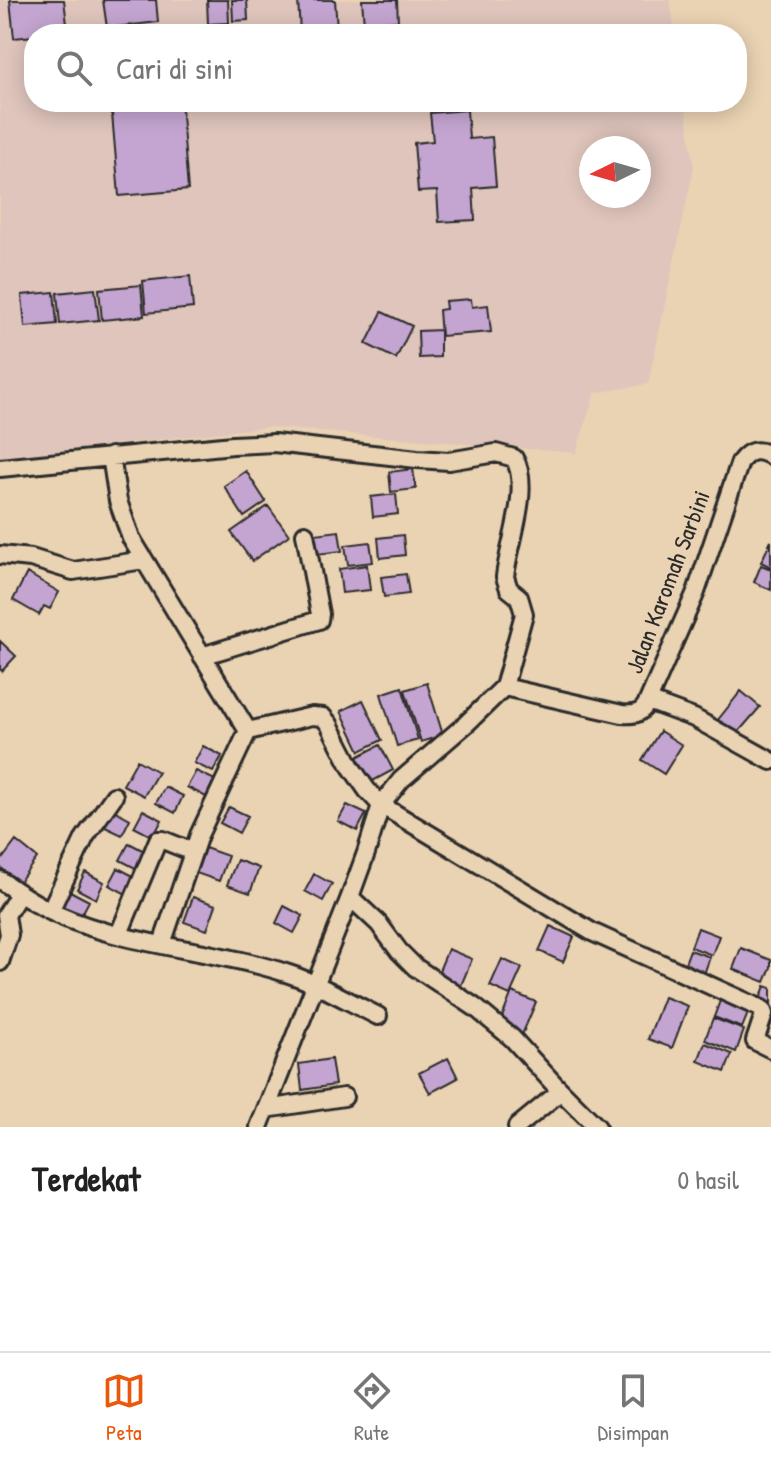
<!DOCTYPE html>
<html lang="id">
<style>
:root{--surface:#fff;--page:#f2f2f2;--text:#222;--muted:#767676;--line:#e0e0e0;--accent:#ea580c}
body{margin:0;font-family:"Patrick Hand",sans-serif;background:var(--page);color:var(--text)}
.compass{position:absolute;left:579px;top:136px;width:72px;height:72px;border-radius:50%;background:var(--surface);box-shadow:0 4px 20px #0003;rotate:265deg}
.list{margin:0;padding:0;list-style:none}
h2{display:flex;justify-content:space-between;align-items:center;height:104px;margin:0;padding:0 32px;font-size:34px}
h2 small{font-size:26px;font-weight:400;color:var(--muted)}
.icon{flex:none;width:44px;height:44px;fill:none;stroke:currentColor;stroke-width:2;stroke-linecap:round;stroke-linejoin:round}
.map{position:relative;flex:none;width:771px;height:1127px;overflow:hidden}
.search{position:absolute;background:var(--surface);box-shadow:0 4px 20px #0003;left:24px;right:24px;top:24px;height:88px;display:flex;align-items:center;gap:20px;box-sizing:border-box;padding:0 28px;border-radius:32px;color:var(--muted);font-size:30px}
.sheet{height:224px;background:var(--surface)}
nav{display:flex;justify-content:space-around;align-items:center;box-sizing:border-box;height:112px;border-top:2px solid var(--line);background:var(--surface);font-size:22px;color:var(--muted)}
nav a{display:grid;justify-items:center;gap:4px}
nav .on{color:var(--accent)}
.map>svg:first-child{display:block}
.built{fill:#dfc5bc;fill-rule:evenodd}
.building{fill:#c4a5d1;stroke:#2b2b2b;stroke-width:2}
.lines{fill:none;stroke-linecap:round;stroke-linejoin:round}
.minor-casing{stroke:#2b2b2b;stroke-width:22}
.minor{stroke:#ead3b3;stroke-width:16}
.labels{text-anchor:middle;stroke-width:6;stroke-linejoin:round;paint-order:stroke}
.street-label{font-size:24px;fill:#2b2b2b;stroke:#ead3b3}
</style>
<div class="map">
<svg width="771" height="1127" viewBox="0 0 771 1127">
<rect width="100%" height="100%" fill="#ead3b3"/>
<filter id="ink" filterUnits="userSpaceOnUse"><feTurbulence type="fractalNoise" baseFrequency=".0125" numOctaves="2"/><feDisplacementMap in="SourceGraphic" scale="16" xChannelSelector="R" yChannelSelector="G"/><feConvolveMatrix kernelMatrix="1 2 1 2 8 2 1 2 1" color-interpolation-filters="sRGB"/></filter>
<g filter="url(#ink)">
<path class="built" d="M 0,0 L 670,0 L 675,34 L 34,34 L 34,102 L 685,102 L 694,167 L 648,384 L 595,393 L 576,453 L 267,427 L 0,458 ZM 591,148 L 639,148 L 639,196 L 591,196 Z"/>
<path class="building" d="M 10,0 L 64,0 L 68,32 L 34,34 L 34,36 L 14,38 Z
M 103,0 L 156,0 L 158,22 L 107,28 Z
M 207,0 L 228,0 L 229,23 L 208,24 Z
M 232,0 L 247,0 L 248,20 L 233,21 Z
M 298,0 L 335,0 L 337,29 L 300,32 Z
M 362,0 L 397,0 L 398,21 L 364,24 Z
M 111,102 L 181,102 L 188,190 L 119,196 Z
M 467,110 L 469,139 L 492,137 L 496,186 L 473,188 L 475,220 L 439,222 L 437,191 L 418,192 L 414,143 L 433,141 L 430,113 Z
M 190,276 L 193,308 L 146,313 L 143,281 Z
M 141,285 L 144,316 L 102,320 L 99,289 Z
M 95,289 L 99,320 L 60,324 L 57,293 Z
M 54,292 L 57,324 L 25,327 L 22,295 Z
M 471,299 L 472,307 L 488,305 L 491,332 L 441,336 L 439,310 L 446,309 L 445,301 Z
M 382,312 L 412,326 L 396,359 L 366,344 Z
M 440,330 L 440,357 L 419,358 L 418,331 Z
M 413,469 L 416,489 L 391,492 L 389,472 Z
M 246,471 L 266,502 L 244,517 L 224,486 Z
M 396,494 L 398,514 L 373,517 L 371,497 Z
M 268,506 L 289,535 L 252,561 L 231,532 Z
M 339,531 L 342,551 L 317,554 L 315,534 Z
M 403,535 L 405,555 L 380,558 L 378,538 Z
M 771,541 L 771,567 L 761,562 Z
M 370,542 L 373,562 L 348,565 L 345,545 Z
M 367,565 L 370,590 L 342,593 L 339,569 Z
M 761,565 L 771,569 L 771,590 L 754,582 Z
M 27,573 L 59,592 L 50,609 L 44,606 L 39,615 L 13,600 Z
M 406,574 L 409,594 L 384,597 L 381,577 Z
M 0,641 L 16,656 L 2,671 L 0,669 Z
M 427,683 L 443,735 L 421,742 L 405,690 Z
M 402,687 L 418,740 L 397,746 L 381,694 Z
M 741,691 L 760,707 L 735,736 L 717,721 Z
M 363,700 L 382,740 L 360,751 L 341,711 Z
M 660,731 L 682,745 L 664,774 L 642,760 Z
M 380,745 L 393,770 L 371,782 L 357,757 Z
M 203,746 L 222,756 L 213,772 L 194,763 Z
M 137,760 L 158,772 L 144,796 L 123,785 Z
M 196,771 L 215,780 L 206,797 L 187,787 Z
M 165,787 L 183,796 L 175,813 L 156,803 Z
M 347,805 L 366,814 L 357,831 L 338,821 Z
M 229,807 L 248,816 L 239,833 L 220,823 Z
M 112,809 L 130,819 L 122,835 L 103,826 Z
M 143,810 L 162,820 L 153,837 L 134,827 Z
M 16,841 L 37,858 L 19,882 L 0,867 L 0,862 Z
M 129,843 L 148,853 L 139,870 L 120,860 Z
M 205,848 L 228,856 L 219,881 L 196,873 Z
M 237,860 L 259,868 L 250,893 L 227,885 Z
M 118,868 L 137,878 L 128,895 L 109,885 Z
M 85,872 L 104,882 L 96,899 L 77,889 Z
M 314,874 L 332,884 L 323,901 L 305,891 Z
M 70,891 L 89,901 L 80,918 L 61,908 Z
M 193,897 L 216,905 L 207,930 L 184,922 Z
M 284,906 L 303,916 L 294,933 L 276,923 Z
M 550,926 L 574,937 L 563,962 L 539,951 Z
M 698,928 L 719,936 L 712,955 L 691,947 Z
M 741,948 L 771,960 L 771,967 L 765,982 L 733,969 Z
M 448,949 L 472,959 L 460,988 L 436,978 Z
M 690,950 L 710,957 L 704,974 L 684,966 Z
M 502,959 L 522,968 L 510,995 L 490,986 Z
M 765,986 L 771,988 L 771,1006 L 759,1002 Z
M 512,992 L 536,1002 L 522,1035 L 499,1025 Z
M 664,997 L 688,1006 L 672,1048 L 648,1039 Z
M 721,998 L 750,1008 L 742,1028 L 714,1017 Z
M 713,1018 L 744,1030 L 736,1052 L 705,1040 Z
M 705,1043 L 732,1054 L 725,1072 L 698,1061 Z
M 448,1058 L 458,1078 L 430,1093 L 419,1073 Z
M 331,1059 L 335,1085 L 302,1090 L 299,1064 Z"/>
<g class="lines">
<defs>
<path id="minor" d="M 111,456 L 118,501 L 131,538 L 248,731 L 199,835 L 162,944
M 0,468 L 233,445 L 274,443 L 417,459 L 449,461 L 496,453 L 514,458 C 532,487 508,545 505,577 L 509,589 L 519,597 L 524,614 L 504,687 L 466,724 L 401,780 L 381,805 L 366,853 L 350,897 L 259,1127
M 0,555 L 31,558 L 73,571 L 144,560
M 202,656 L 319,620 L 320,614 L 305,534
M 504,687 L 622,714 C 635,715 642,714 648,701 L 696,592 L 740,462 C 749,450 758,448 771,456
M 648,701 L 694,718 L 771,761
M 248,731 L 312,716 L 323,717 L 329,724 L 351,767 L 367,790 L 381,805 L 592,932 L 762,1009 L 764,1014 L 755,1041 L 771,1049
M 0,880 C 18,893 37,905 58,915 C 131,947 214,949 289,974 C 320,984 349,1002 378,1016
M 350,897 L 379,924 L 399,951 L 415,967 L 476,1008 L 512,1038 L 555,1085 L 597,1127
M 50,911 L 85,837 L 114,796
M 119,934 L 158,840 L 163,840 L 193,852
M 0,962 L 9,935 L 6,915 L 19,894
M 266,1109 L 344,1097
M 517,1127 L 561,1091"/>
</defs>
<use href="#minor" class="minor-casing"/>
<use href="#minor" class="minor"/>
</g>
</g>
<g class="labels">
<g class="street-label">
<text transform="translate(668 582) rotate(-69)" y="8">Jalan Karomah Sarbini</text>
</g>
</g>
</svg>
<svg class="compass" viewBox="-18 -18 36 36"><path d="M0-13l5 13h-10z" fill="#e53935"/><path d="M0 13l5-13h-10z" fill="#767676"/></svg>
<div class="search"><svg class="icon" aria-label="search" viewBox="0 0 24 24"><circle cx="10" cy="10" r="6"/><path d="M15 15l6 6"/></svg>Cari di sini</div>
</div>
<section class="sheet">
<h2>Terdekat<small>0 hasil</small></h2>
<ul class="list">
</ul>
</section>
<nav>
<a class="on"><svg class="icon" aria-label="map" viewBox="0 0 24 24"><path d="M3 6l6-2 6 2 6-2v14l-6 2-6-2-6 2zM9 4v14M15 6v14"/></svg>Peta</a>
<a><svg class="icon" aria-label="directions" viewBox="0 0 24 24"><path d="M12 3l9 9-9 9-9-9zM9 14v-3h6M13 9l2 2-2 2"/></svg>Rute</a>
<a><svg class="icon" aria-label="saved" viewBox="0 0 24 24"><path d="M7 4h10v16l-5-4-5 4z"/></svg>Disimpan</a>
</nav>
